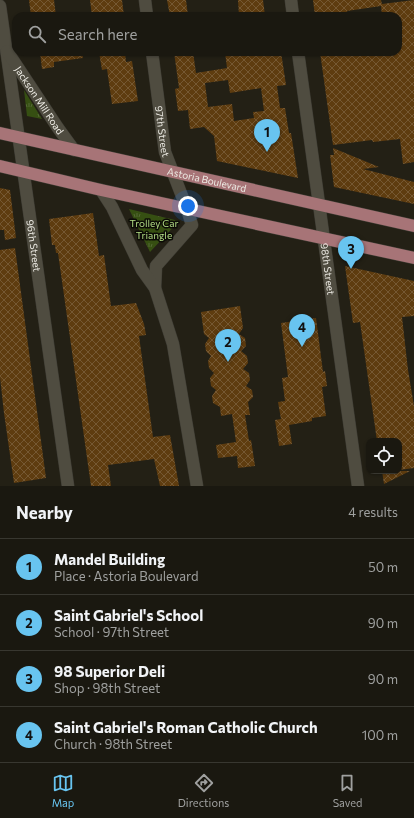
<!DOCTYPE html>
<meta charset="utf-8">
<style>
:root{--surface:#1a1810;--page:#232119;--text:#f1f3f6;--muted:#9fa09f;--line:#383730;--accent:#68c4f0}
body{margin:0;font-family:Commissioner,sans-serif;background:var(--page);color:var(--text)}
.controls{position:absolute;right:12px;bottom:12px;display:grid;overflow:hidden;border-radius:8px;box-shadow:0 1px 3px #0004}
.controls button{width:36px;height:36px;display:grid;place-items:center;padding:0;border:0;border-bottom:1px solid var(--line);background:var(--surface);color:var(--text);font:20px sans-serif}
.you{position:absolute;left:188px;top:206px;width:14px;height:14px;margin:-10px;border:3px solid #fff;border-radius:50%;background:#1a73e8;box-shadow:0 0 0 6px #1a73e833}
.badge{display:grid;place-items:center;width:26px;height:26px;border-radius:50%;background:var(--accent);color:#111;font-size:13px;font-weight:700}
.pin{position:absolute;translate:-50% -33px;filter:drop-shadow(0 1px 2px #0008)}
.pin::after{content:'';position:absolute;top:21px;width:14px;height:12px;background:inherit;clip-path:polygon(0 0,100% 0,50% 100%)}
.list{margin:0;padding:0;list-style:none}
h2{display:flex;justify-content:space-between;align-items:center;height:52px;margin:0;padding:0 16px;font-size:17px}
h2 small{font-size:13px;font-weight:400;color:var(--muted)}
.list li{display:grid;grid-template-columns:26px 1fr auto;gap:12px;align-items:center;box-sizing:border-box;height:56px;padding:0 16px;border-top:1px solid var(--line)}
.list b{display:block;font-size:15px;white-space:nowrap}
.list p{margin:0;font-size:13px;white-space:nowrap;color:var(--muted)}
.list em{font-size:13px;font-style:normal;color:var(--muted)}
.icon{flex:none;width:22px;height:22px;fill:none;stroke:currentColor;stroke-width:2;stroke-linecap:round;stroke-linejoin:round}
.map{position:relative;flex:none;width:414px;height:486px;overflow:hidden}
.search{position:absolute;background:var(--surface);box-shadow:0 1px 3px #0004;left:12px;right:12px;top:12px;height:44px;display:flex;align-items:center;gap:10px;box-sizing:border-box;padding:0 14px;border-radius:12px;color:var(--muted);font-size:15px}
.sheet{height:276px;background:var(--surface)}
nav{display:flex;justify-content:space-around;align-items:center;box-sizing:border-box;height:56px;border-top:1px solid var(--line);background:var(--surface);font-size:11px;color:var(--muted)}
nav a{display:grid;justify-items:center;gap:2px}
nav .on{color:var(--accent)}
.map>svg:first-child{display:block}
.park{fill:url(#park-tufts)}
.building{fill:url(#building-cross-hatch);fill-rule:evenodd}
.lines{fill:none;stroke-linecap:round;stroke-linejoin:round}
.minor-casing{stroke:#3e3c34;stroke-width:13}
.primary-casing{stroke:#3e3c34;stroke-width:13}
.minor{stroke:#4f4c40;stroke-width:12}
.primary{stroke:#a77477;stroke-width:12}
.labels{text-anchor:middle;stroke-width:3;stroke-linejoin:round;paint-order:stroke}
.street-label{font-size:10px;fill:#edebe4;stroke:#0b0a06}
.park-label{font-size:10px;fill:#b2dc84;stroke:#0b0a06}
</style>
<div class="map">
<svg width="414" height="486" viewBox="0 0 414 486">
<defs>
<pattern id="park-tufts" width="24" height="20" patternUnits="userSpaceOnUse"><rect width="24" height="20" fill="#364f12"/><path d="M3 7l-1-3M5 7V3M7 7l1-3M15 17l-1-3M17 17v-4M19 17l1-3" fill="none" stroke="#536834"/></pattern>
<pattern id="building-cross-hatch" width="8" height="8" patternUnits="userSpaceOnUse"><rect width="8" height="8" fill="#5e3c0f"/><path d="M0 0l8 8M0 8l8-8" fill="none" stroke="#755832"/></pattern>
</defs>
<rect width="100%" height="100%" fill="#232015"/>
<path class="park" d="M 24,90 L 42,119 L 27,116 Z
M 129,209 L 179,221 L 150,252 Z"/>
<path class="building" d="M 29,0 L 54,0 L 56,16 L 31,16 Z
M 90,0 L 122,0 L 124,16 L 92,16 Z
M 167,0 L 186,0 L 188,16 L 170,16 Z
M 238,0 L 263,0 L 265,16 L 239,16 Z
M 313,0 L 381,0 L 382,4 L 414,0 L 414,162 L 403,164 L 400,139 L 373,142 L 372,140 L 333,145 L 320,52 L 398,52 L 398,16 L 382,16 L 381,6 L 347,11 L 348,15 L 315,16 Z
M 40,52 L 82,52 L 83,58 L 54,62 L 54,67 L 42,69 Z
M 99,52 L 125,52 L 126,62 L 132,61 L 138,101 L 112,104 L 107,69 L 102,70 Z
M 174,52 L 193,52 L 196,73 L 227,68 L 225,52 L 281,52 L 286,85 L 277,86 L 280,108 L 285,108 L 289,133 L 291,133 L 298,178 L 217,161 L 214,136 L 204,127 L 190,129 L 188,110 L 178,111 L 175,89 L 179,88 ZM 228,80 L 230,93 L 261,88 L 264,111 L 253,112 L 254,118 L 234,121 L 232,104 L 208,107 L 205,83 Z
M 333,148 L 379,167 L 363,169 L 414,182 L 414,204 L 334,187 L 330,155 L 334,155 Z
M 0,188 L 10,190 L 16,238 L 5,240 L 4,230 L 0,230 Z
M 93,213 L 99,256 L 104,255 L 111,306 L 136,303 L 144,324 L 146,335 L 139,336 L 153,437 L 170,435 L 179,486 L 160,486 L 154,459 L 108,465 L 111,486 L 91,486 L 58,253 L 56,253 L 55,245 L 52,245 L 49,219 Z
M 15,248 L 46,478 L 14,483 L 4,413 L 0,377 L 0,250 Z
M 345,266 L 414,281 L 414,316 L 402,317 L 408,370 L 414,406 L 414,468 L 399,470 L 399,441 L 377,441 L 360,322 L 353,323 Z
M 240,306 L 243,328 L 239,334 L 245,338 L 246,346 L 241,351 L 247,356 L 248,363 L 243,369 L 249,373 L 250,380 L 246,386 L 252,390 L 253,397 L 248,402 L 250,415 L 245,415 L 249,441 L 251,440 L 255,466 L 238,468 L 237,456 L 218,458 L 216,445 L 236,442 L 232,414 L 221,416 L 220,407 L 213,403 L 212,396 L 216,390 L 211,386 L 210,378 L 214,373 L 209,368 L 208,361 L 211,356 L 206,351 L 205,344 L 209,338 L 204,334 L 201,312 Z
M 316,318 L 323,372 L 325,371 L 327,386 L 322,387 L 326,416 L 312,418 L 312,421 L 289,425 L 292,444 L 279,446 L 275,420 L 281,419 L 278,402 L 285,401 L 282,378 L 288,377 L 281,323 Z
M 382,471 L 410,471 L 384,484 Z"/>
<g class="lines">
<defs>
<g id="minor">
<path d="M 145,0 L 147,16"/>
<path d="M 291,0 L 293,16"/>
<path id="s1" d="M 0,6 L 68,486"/>
<path id="s2" d="M 7,51 L 58,128 L 74,150"/>
<path id="s3" d="M 152,52 L 165,152 L 187,209 L 192,225 L 156,266 L 155,288"/>
<path id="s4" d="M 298,52 L 358,486"/>
<path d="M 101,190 L 112,207 L 142,270 L 155,288 L 173,344 L 197,486"/>
</g>
<g id="primary">
<path id="s5" d="M 0,133 L 414,226"/>
<path d="M 0,166 L 101,190 L 414,258"/>
</g>
</defs>
<use href="#minor" class="minor-casing"/>
<use href="#primary" class="primary-casing"/>
<use href="#minor" class="minor"/>
<use href="#primary" class="primary"/>
</g>
<g class="labels">
<g class="street-label">
<text dy="4" stroke="none"><textPath href="#s2" startOffset="59">Jackson Mill Road</textPath></text>
<text dy="4" stroke="none"><textPath href="#s3" startOffset="80">97th Street</textPath></text>
<text dy="4" stroke="none"><textPath href="#s5" startOffset="212">Astoria Boulevard</textPath></text>
<text dy="4" stroke="none"><textPath href="#s1" startOffset="242">96th Street</textPath></text>
<text dy="4" stroke="none"><textPath href="#s4" startOffset="219">98th Street</textPath></text>
</g>
<g class="park-label">
<text x="154" y="227">Trolley Car<tspan x="154" dy="12">Triangle</tspan></text>
</g>
</g>
</svg>
<div class="controls">
<button><svg class="icon" aria-label="locate" viewBox="0 0 24 24"><circle cx="12" cy="12" r="6"/><path d="M12 2v4M12 18v4M2 12h4M18 12h4"/></svg></button>
</div>
<div class="you"></div>
<div class="pin badge" style="left:267px;top:152px">1</div>
<div class="pin badge" style="left:228px;top:362px">2</div>
<div class="pin badge" style="left:351px;top:269px">3</div>
<div class="pin badge" style="left:302px;top:347px">4</div>
<div class="search"><svg class="icon" aria-label="search" viewBox="0 0 24 24"><circle cx="10" cy="10" r="6"/><path d="M15 15l6 6"/></svg>Search here</div>
</div>
<section class="sheet">
<h2>Nearby<small>4 results</small></h2>
<ul class="list">
<li><span class="badge">1</span><div><b>Mandel Building</b><p>Place · Astoria Boulevard</p></div><em>50 m</em></li>
<li><span class="badge">2</span><div><b>Saint Gabriel's School</b><p>School · 97th Street</p></div><em>90 m</em></li>
<li><span class="badge">3</span><div><b>98 Superior Deli</b><p>Shop · 98th Street</p></div><em>90 m</em></li>
<li><span class="badge">4</span><div><b>Saint Gabriel's Roman Catholic Church</b><p>Church · 98th Street</p></div><em>100 m</em></li>
</ul>
</section>
<nav>
<a class="on"><svg class="icon" aria-label="map" viewBox="0 0 24 24"><path d="M3 6l6-2 6 2 6-2v14l-6 2-6-2-6 2zM9 4v14M15 6v14"/></svg>Map</a>
<a><svg class="icon" aria-label="directions" viewBox="0 0 24 24"><path d="M12 3l9 9-9 9-9-9zM9 14v-3h6M13 9l2 2-2 2"/></svg>Directions</a>
<a><svg class="icon" aria-label="saved" viewBox="0 0 24 24"><path d="M7 4h10v16l-5-4-5 4z"/></svg>Saved</a>
</nav>
